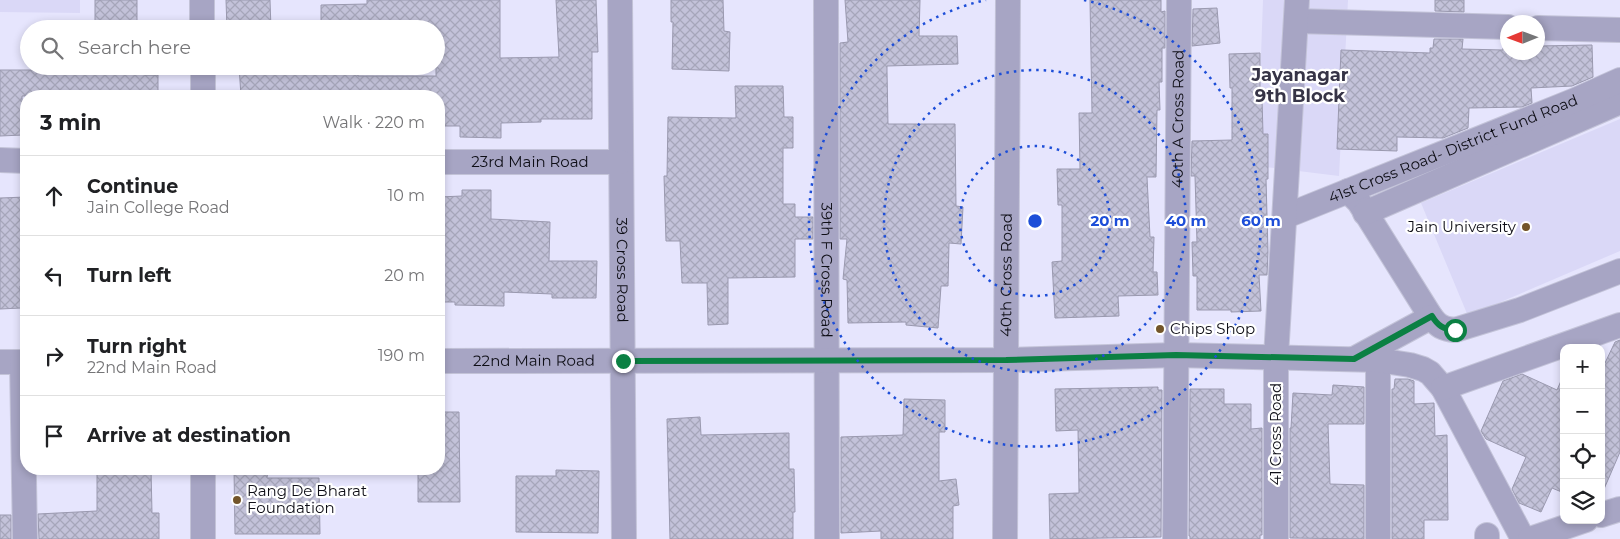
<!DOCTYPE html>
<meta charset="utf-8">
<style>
:root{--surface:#fff;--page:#f2f2f2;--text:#202124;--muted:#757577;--line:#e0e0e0}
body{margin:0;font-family:Montserrat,sans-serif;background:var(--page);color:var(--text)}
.controls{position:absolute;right:15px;bottom:15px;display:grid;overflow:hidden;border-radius:10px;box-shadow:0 2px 8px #0003}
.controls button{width:45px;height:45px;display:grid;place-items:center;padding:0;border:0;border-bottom:1px solid var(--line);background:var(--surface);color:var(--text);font:25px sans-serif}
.compass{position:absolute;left:1500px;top:15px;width:45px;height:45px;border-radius:50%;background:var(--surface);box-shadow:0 2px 8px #0003;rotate:269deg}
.stop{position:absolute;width:15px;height:15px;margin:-11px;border:4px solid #0b8043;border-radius:50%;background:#fff}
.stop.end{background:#0b8043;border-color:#fff;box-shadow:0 1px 5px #0008}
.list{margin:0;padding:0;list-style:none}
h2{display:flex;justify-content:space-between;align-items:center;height:65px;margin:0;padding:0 20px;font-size:21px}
h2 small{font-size:16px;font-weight:400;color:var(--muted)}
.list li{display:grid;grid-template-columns:32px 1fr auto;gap:15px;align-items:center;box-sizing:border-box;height:80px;padding:0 20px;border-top:1px solid var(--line)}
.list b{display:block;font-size:19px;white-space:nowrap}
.list p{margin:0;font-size:16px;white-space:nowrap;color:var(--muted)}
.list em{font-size:16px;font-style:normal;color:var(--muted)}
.icon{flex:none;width:28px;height:28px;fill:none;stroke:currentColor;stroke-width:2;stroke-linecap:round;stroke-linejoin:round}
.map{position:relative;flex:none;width:1620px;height:539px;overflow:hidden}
.search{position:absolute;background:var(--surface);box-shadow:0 2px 8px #0003;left:20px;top:20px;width:425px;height:55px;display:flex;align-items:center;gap:12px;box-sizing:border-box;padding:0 18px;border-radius:28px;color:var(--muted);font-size:19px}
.panel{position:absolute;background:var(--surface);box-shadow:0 2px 8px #0003;left:20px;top:90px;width:425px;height:385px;border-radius:20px}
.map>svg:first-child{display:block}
.built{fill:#dad8f7}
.building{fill:url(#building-cross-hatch);stroke:#9a99af}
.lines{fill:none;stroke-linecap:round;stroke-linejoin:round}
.minor-casing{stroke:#c3c3d8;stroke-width:26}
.minor{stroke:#a7a5c4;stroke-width:24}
.route{stroke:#0b8043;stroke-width:6}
.ring{fill:none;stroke:#1d4ed8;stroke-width:2.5;stroke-dasharray:2.5 5}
.poi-dot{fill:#73552a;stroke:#fff;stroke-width:2}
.labels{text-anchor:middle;stroke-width:4.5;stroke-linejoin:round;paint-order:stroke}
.street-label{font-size:15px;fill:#0e0e16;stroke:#fff}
.poi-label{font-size:15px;fill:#0e0e16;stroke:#fff;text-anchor:start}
.quarter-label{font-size:18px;font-weight:bold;fill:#363446;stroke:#fff}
.centre{fill:#1d4ed8;stroke:#fff;stroke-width:2.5}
.ring-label{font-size:15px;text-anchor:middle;font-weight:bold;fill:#1d4ed8;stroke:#fff;stroke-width:4.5;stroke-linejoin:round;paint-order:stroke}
</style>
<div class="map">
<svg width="1620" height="539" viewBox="0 0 1620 539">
<defs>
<pattern id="building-cross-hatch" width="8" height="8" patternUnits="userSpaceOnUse" patternTransform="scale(1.25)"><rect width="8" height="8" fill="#c3c2d9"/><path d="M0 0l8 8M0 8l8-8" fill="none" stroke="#a6a6ba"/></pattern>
</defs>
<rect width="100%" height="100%" fill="#e6e5fd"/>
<path class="built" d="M 0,0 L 80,0 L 80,13 L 0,12 Z
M 1263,0 L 1348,0 L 1339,176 L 1257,166 Z
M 1620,119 L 1620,251 L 1468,316 L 1421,203 Z"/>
<path class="building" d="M 95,0 L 137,0 L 137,29 L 95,29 Z
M 226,0 L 270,0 L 271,29 L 227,29 Z
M 367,0 L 500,0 L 500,58 L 559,57 L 556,0 L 596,0 L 598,52 L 592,52 L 592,119 L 541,119 L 541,122 L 501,123 L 501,138 L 460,137 L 460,126 L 439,126 L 439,96 L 241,96 L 239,66 L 273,66 L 274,69 L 322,72 L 321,66 L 357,66 L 358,76 L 436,76 L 436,29 L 321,29 L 321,5 L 367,4 Z
M 671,0 L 723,0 L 724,31 L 730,32 L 729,71 L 672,69 L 673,22 L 671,22 Z
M 845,0 L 920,0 L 919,36 L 957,36 L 958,64 L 887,66 L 887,71 L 888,124 L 955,124 L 956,206 L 963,207 L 961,244 L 949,243 L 948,286 L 941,286 L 938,328 L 906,325 L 906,322 L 848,323 L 847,280 L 843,279 L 847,239 L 840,239 L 840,43 L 848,42 Z
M 1090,0 L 1161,0 L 1161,12 L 1165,11 L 1165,48 L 1162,48 L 1162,82 L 1159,82 L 1160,110 L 1157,110 L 1156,177 L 1147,177 L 1150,237 L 1154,237 L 1153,272 L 1157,272 L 1158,295 L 1118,296 L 1119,316 L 1055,318 L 1052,262 L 1062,261 L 1062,205 L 1058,205 L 1057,169 L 1080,169 L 1079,113 L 1092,113 Z
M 1435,0 L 1464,0 L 1464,12 L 1435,11 Z
M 1217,8 L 1220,43 L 1192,46 L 1193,9 Z
M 1434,39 L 1463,39 L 1462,49 L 1503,50 L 1503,48 L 1508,47 L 1508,52 L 1538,52 L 1538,46 L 1592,45 L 1593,77 L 1572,86 L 1531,88 L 1532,103 L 1522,107 L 1469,108 L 1468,128 L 1443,138 L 1397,137 L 1397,151 L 1337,149 L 1341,50 L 1430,53 L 1430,48 L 1433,48 Z
M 1260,53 L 1260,99 L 1262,99 L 1263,134 L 1268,134 L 1268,179 L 1266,179 L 1268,252 L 1267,275 L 1259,275 L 1261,311 L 1231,312 L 1231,310 L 1197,310 L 1197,276 L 1193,276 L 1192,242 L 1197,242 L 1195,176 L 1191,176 L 1192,141 L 1232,140 L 1232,88 L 1230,88 L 1229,54 Z
M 73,66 L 145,66 L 145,75 L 158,75 L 158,96 L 22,96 L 23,135 L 0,136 L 0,70 L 73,70 Z
M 735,86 L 783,86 L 784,117 L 793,117 L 793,148 L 783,148 L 783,204 L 795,204 L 795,217 L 813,217 L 813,239 L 795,239 L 795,277 L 728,278 L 728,324 L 708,325 L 707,283 L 682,283 L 680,241 L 666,241 L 664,176 L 667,176 L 668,117 L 736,118 Z
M 462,190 L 491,190 L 491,219 L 550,222 L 549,261 L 597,261 L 596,298 L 552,298 L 552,294 L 504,292 L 504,306 L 455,305 L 455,302 L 439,302 L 439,197 L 462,196 Z
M 26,197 L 26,286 L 20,286 L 21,308 L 0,309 L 0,198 Z
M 1620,340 L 1620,452 L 1601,496 L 1601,361 L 1605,363 L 1615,342 Z
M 1522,374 L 1557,390 L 1564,374 L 1564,493 L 1552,488 L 1541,512 L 1519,503 L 1512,489 L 1526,457 L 1486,439 L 1481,431 L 1503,381 Z
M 1395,379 L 1408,379 L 1414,381 L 1414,404 L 1434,403 L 1435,436 L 1447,435 L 1448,520 L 1424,520 L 1424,539 L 1392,539 L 1392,389 L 1394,389 Z
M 1333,385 L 1364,387 L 1364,424 L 1328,424 L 1330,484 L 1364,485 L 1364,539 L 1290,538 L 1290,428 L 1291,428 L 1293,393 L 1332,395 Z
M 1158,387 L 1158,390 L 1162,390 L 1161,537 L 1050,539 L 1049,494 L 1079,493 L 1078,430 L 1056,431 L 1055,389 Z
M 1190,389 L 1224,389 L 1224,404 L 1251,404 L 1251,429 L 1262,428 L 1262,535 L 1260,535 L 1260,539 L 1190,539 L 1190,536 L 1189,536 Z
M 904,399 L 945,400 L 945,432 L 939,432 L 939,481 L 956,479 L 959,505 L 953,506 L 953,539 L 881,539 L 881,531 L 841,533 L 841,437 L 903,435 Z
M 439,412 L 459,412 L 460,502 L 418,502 L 418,469 L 439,469 Z
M 700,417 L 701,435 L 789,433 L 789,469 L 794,469 L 795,512 L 793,512 L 793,539 L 670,539 L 667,419 Z
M 151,469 L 152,513 L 159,513 L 159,539 L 39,539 L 38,514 L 97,511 L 97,470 Z
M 234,469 L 268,469 L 267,478 L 319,478 L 320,534 L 235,534 Z
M 556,470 L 599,471 L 598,533 L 516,532 L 516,476 L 556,476 Z
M 0,515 L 11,515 L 11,539 L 0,539 Z"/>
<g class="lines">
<defs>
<g id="minor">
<path d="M 202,0 L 202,29"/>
<path id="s1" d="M 620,0 L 624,539"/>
<path id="s2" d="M 826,0 L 827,539"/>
<path d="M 1296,21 L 1508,27"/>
<path d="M 1538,28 L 1620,30"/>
<path d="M 203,66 L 203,96"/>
<path d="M 0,160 L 26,161"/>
<path id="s3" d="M 439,162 L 621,162"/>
<path d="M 1348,191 L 1359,202 L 1431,317 C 1438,326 1443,329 1455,330 L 1520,310 L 1620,271"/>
<path d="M 1365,213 L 1620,102"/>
<path id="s4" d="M 1286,216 L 1573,101 L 1620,80"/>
<path d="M 1354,359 L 1431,317"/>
<path d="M 1378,360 L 1378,539"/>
<path id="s5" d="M 439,361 L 1007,360 L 1176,355 L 1378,360 L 1410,365 L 1423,369 L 1430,373 L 1443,388 L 1523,539"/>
<path d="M 0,362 L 26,362"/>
<path d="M 22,362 L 25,539"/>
<path d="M 1443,388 L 1620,325"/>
<path d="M 1601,515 L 1620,509"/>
<path d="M 1487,535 L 1487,539"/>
<path d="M 203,539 L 203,469"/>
<path id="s6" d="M 1005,539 L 1008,0"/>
<path id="s7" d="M 1175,539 L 1179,0"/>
<path d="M 1276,539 L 1276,357 L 1297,0"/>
<path d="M 1530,539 L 1586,520"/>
</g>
</defs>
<use href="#minor" class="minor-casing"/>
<use href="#minor" class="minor"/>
</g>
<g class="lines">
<path class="route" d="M 623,361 L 1006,360 L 1176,355 L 1354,359 L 1432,316 C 1438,326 1443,329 1455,330"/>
</g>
<g class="ring">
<circle cx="1035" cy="221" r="75"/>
<circle cx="1035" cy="221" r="151"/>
<path d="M1084 0A226 226 0 1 1 986 0"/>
</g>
<g class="poi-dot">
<circle cx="1526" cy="227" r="5"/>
<circle cx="1160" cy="329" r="5"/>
<circle cx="237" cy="500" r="5"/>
</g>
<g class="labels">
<g class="street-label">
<text dy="5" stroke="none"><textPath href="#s7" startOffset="420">40th A Cross Road</textPath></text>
<text dy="5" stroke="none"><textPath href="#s4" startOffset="180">41st Cross Road- District Fund Road</textPath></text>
<text dy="5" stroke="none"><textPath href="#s3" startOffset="91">23rd Main Road</textPath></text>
<text dy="5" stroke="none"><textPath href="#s1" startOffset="270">39 Cross Road</textPath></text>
<text dy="5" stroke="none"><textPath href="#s2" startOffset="270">39th F Cross Road</textPath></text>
<text dy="5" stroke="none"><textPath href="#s6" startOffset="264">40th Cross Road</textPath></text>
<text dy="5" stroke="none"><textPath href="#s5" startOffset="95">22nd Main Road</textPath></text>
<text transform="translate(1276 434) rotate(-90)" y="5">41 Cross Road</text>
</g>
<g class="poi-label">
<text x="1516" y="232" text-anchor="end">Jain University</text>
<text x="1170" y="334">Chips Shop</text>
<text x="247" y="496">Rang De Bharat<tspan x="247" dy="17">Foundation</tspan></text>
</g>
<g class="quarter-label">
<text x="1300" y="81">Jayanagar<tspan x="1300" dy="21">9th Block</tspan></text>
</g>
</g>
<circle cx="1035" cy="221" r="8" class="centre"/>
<g class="ring-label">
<text x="1110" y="226">20 m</text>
<text x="1186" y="226">40 m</text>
<text x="1261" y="226">60 m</text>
</g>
</svg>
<div class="controls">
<button>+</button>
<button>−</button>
<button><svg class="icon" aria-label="locate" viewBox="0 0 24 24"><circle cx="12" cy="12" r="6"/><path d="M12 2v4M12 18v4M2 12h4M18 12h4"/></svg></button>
<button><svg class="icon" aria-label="layers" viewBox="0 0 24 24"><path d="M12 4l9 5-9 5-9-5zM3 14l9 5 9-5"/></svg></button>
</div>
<svg class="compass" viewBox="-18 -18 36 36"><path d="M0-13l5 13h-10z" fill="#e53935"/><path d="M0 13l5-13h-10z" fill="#757577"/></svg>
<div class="stop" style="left:1455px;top:330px"></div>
<div class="stop end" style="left:623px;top:361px"></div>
<div class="search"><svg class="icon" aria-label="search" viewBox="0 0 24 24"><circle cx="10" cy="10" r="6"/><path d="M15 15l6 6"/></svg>Search here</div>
<section class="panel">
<h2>3 min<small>Walk · 220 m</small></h2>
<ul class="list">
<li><svg class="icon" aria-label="ahead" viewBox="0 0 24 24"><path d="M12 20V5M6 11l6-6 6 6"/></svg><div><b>Continue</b><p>Jain College Road</p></div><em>10 m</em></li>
<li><svg class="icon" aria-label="left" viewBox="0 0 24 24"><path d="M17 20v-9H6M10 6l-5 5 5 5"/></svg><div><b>Turn left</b></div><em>20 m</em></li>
<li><svg class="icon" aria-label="right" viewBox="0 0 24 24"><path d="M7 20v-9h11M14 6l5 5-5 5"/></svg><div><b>Turn right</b><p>22nd Main Road</p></div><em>190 m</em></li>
<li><svg class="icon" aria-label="arrive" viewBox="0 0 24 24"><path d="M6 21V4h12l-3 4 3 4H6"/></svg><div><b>Arrive at destination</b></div></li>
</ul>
</section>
</div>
